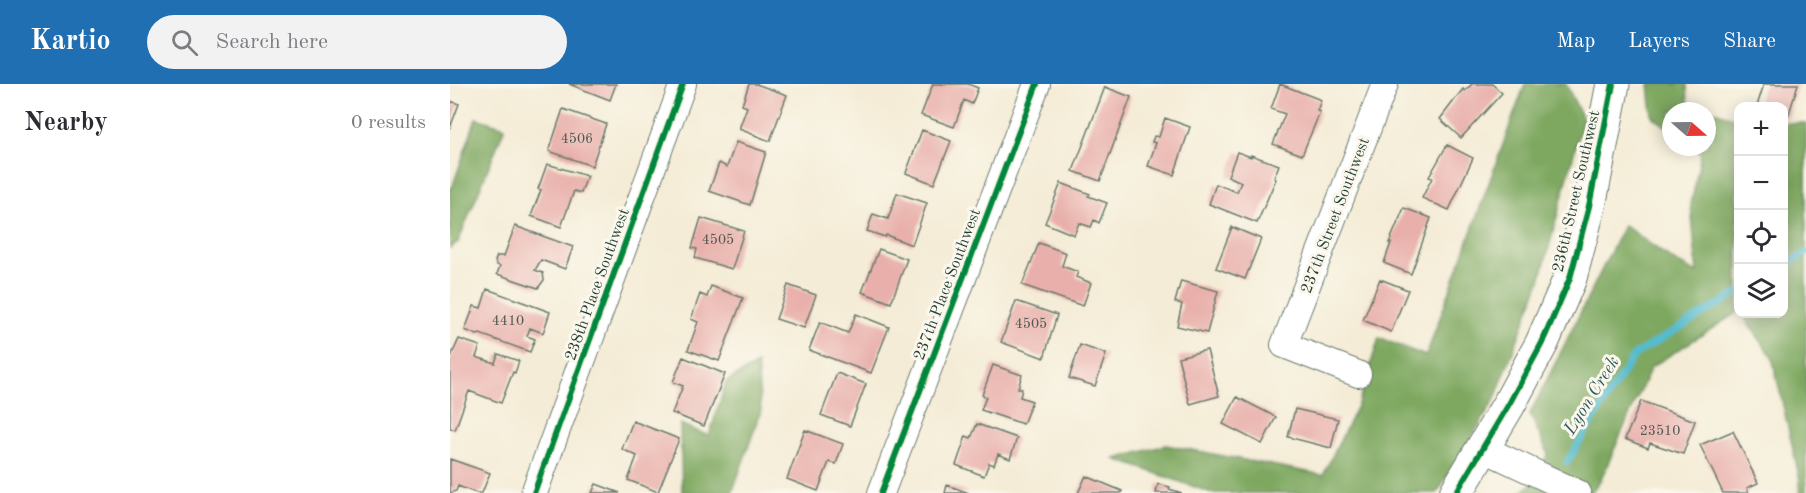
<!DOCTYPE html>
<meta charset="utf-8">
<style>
:root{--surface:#fff;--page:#f2f2f3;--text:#2b2b33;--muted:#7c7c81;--line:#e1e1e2;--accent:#1f6fb2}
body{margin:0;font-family:"Old Standard TT",serif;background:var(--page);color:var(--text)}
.controls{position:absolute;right:18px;top:18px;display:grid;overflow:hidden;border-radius:12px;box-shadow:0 3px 15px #0003}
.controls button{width:54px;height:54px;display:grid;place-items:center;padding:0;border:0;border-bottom:2px solid var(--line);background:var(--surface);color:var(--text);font:30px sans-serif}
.compass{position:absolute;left:1212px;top:18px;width:54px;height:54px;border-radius:50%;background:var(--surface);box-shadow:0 3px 15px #0003;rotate:110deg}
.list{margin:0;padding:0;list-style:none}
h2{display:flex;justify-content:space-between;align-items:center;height:78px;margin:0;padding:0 24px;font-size:26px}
h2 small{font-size:20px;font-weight:400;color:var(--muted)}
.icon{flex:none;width:33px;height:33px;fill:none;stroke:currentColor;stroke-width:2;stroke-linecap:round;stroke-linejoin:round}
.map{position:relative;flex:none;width:1356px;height:409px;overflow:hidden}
header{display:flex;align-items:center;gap:36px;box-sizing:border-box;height:84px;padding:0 30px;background:var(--accent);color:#fff}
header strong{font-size:28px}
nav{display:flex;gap:33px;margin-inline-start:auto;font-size:21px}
.search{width:420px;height:54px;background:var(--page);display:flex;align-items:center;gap:15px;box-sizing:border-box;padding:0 21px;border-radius:33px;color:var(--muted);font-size:22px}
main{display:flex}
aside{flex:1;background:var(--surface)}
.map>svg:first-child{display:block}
.forest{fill:#7ea860;stroke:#4e724a;stroke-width:1.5}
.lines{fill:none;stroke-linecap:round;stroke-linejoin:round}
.stream{stroke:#53bcd0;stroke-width:7}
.building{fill:#e9b0ab}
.minor-casing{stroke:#6a7a6d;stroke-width:28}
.secondary-casing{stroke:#6a7a6d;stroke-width:35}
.minor{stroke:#fff;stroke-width:26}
.secondary{stroke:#fff;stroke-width:33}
.cycleway-casing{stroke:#fbf7ec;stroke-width:10}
.cycleway{stroke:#00873e;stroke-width:6}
.labels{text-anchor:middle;stroke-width:6;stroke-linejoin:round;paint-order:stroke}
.number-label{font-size:14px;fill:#525a52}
.street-label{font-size:16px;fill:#1f3d34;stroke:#fbf7ec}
.water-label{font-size:18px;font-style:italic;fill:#2c5d5b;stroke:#fbf7ec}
</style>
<header>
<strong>Kartio</strong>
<div class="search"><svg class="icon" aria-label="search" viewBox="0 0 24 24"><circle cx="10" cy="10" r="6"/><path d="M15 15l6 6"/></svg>Search here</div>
<nav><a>Map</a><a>Layers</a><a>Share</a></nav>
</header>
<main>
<aside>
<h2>Nearby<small>0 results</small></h2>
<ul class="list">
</ul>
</aside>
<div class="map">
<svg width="1356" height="409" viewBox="0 0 1356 409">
<rect width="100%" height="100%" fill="#fbf7ec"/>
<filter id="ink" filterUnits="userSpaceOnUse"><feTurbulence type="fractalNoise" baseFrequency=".0167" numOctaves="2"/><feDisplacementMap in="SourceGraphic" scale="12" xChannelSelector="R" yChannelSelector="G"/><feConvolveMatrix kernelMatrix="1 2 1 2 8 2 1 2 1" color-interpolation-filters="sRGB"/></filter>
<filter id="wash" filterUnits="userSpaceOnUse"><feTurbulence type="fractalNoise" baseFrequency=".008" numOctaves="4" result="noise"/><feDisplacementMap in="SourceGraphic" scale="24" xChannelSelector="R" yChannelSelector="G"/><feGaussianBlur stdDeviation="1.35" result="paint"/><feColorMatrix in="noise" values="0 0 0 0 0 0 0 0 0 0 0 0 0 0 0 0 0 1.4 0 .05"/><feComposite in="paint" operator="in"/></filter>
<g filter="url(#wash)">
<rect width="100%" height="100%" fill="#f4ecd6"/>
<path class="forest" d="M 1075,0 L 1116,0 L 1133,35 L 1090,197 L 1044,317 L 987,409 L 762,409 L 665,375 L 716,361 L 873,391 L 908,320 L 929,254 L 976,272 Z
M 1199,0 L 1237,0 L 1238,18 L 1288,35 L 1288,228 L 1201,283 L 1151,395 L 1141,409 L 1070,409 L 1083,399 L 1098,370 L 1080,330 L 1174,141 L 1224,177 L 1247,189 L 1241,121 L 1251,69 L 1243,63 L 1257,63 L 1257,27 L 1221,27 L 1221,46 L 1202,32 Z
M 26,34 L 55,43 L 8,158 L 0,164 L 0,104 L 2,104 Z
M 1334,39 L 1356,39 L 1356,409 L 1349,409 L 1350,396 L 1322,273 L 1292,230 L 1334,230 Z
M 307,280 L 311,327 L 282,409 L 232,409 L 230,340 L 259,352 L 276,298 Z"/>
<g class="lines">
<path class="stream" d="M 1334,182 L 1356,169
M 1117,378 L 1184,271 L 1288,209"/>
</g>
<g id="blocks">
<path class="building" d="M 119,0 L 166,0 L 160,16 Z
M 299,0 L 306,0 L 337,11 L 320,57 L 289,45 L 297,23 L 292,21 Z
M 483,0 L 518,0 L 528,4 L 522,20 L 514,16 L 504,43 L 471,31 Z
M 830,0 L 871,16 L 867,27 L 870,28 L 852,71 L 823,60 L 835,30 L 821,25 Z
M 1022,0 L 1042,0 L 1052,9 L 1011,54 L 990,35 L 1013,5 L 1015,7 Z
M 1314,0 L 1348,0 L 1338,33 L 1336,32 L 1334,38 L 1334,22 L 1307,22 Z
M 655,3 L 681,13 L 650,97 L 623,87 Z
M 0,17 L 9,20 L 0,44 Z
M 113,25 L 156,40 L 142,82 L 99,67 Z
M 715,34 L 740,43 L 724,91 L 698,82 L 706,59 L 702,58 L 704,52 L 709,53 Z
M 472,46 L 501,57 L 484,100 L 456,89 Z
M 286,58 L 316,68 L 300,121 L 259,107 L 269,79 L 277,83 Z
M 997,61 L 1023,74 L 999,126 L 972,114 L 982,94 L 979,93 Z
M 787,68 L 801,73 L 801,71 L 829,81 L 824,94 L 826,95 L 807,139 L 759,120 L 766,100 L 787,108 L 791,98 L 778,92 Z
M 97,80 L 137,92 L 131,109 L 124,107 L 111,143 L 81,132 L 91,106 L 88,105 Z
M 611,99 L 640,110 L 638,112 L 657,119 L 649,139 L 644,136 L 641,143 L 629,139 L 624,151 L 595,139 Z
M 447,109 L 477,119 L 462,161 L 436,151 L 435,153 L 417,147 L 423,130 L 438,135 Z
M 954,124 L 981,134 L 961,190 L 934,179 L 941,159 L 939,159 Z
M 251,134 L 294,147 L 282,185 L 245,174 L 247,165 L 242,164 Z
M 65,142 L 123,163 L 115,185 L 91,176 L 85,186 L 93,189 L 94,196 L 88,204 L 47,190 L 50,182 L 47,181 L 45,177 L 47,172 L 54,172 Z
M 782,143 L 811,155 L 795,195 L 766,184 Z
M 589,159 L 616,169 L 612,182 L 628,188 L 626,193 L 641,199 L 633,222 L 572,201 Z
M 429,165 L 457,175 L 441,219 L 412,208 Z
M 930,195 L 958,206 L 941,248 L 913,236 Z
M 731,197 L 768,207 L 757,249 L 727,242 L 732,220 L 725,218 Z
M 338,201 L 366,211 L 354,244 L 326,235 Z
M 261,202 L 293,214 L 269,277 L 238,266 L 248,238 L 241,235 L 250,210 L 257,213 Z
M 37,205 L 100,228 L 93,249 L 80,244 L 77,252 L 85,255 L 80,268 L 30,250 L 27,251 L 15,246 L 24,222 L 31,224 Z
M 566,217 L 607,231 L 594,274 L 551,258 Z
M 406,230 L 439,243 L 421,289 L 359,266 L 370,238 L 398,249 Z
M 9,255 L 30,262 L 26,273 L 45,279 L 48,270 L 69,277 L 65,289 L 63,288 L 51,319 L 19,307 L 5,346 L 0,344 L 0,275 Z
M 630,261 L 656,270 L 645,302 L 619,294 Z
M 757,266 L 769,312 L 740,320 L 728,273 Z
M 233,273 L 275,290 L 254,342 L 222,329 L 233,302 L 223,298 Z
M 543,281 L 572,291 L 568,304 L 572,305 L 570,313 L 582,317 L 573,340 L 531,326 L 536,313 L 532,311 Z
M 387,289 L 416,300 L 400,342 L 371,331 Z
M 787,313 L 826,333 L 812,360 L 773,340 Z
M 1191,317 L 1245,337 L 1233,370 L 1200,359 L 1198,364 L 1175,355 Z
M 845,325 L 888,335 L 881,364 L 838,353 Z
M 183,337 L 229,355 L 208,408 L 178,396 L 187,372 L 172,365 Z
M 527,340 L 567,354 L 560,375 L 548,370 L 544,381 L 539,379 L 534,392 L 506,381 L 516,352 L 521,354 Z
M 355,346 L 393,360 L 386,380 L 379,378 L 368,407 L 337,395 Z
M 1283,347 L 1308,399 L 1297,404 L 1299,409 L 1273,409 L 1250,361 Z
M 0,375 L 40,389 L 32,409 L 26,409 L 8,402 L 6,407 L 0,409 Z
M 636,392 L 672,407 L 671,409 L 628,409 Z
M 146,400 L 170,409 L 142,409 Z
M 708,400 L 720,403 L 719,405 L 732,409 L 706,409 Z
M 497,401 L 519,409 L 495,409 Z"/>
</g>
</g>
<g filter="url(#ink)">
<use href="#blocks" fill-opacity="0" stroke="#6a7a6d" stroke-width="1.5"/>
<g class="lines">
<defs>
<path id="minor" d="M 908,290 L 834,261 L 935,0
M 1032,364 L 1128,409
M 84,409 L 233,0
M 431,409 L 587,0"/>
<path id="secondary" d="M 1006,409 L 1059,320 L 1092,259 L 1120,194 L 1139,122 L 1163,0"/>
</defs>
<use href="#minor" class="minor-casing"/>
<use href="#secondary" class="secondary-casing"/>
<use href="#minor" class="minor"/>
<use href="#secondary" class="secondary"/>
<defs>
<path id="cycleway" d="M 84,409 L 233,0
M 431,409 L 587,0
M 1006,409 L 1059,320 L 1092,259 L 1120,194 L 1139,122 L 1163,0"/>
</defs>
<use href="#cycleway" class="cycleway-casing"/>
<use href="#cycleway" class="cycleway"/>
</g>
</g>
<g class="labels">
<g class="number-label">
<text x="127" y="59">4506</text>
<text x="268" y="160">4505</text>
<text x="58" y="241">4410</text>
<text x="581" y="244">4505</text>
<text x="1210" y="351">23510</text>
</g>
<g class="street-label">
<text transform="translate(1125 107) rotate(-77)" y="6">236th Street Southwest</text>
<text transform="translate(884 131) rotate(-69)" y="6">237th Street Southwest</text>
<text transform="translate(146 200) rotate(-70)" y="6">238th Place Southwest</text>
<text transform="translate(496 200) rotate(-69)" y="6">237th Place Southwest</text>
</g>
<g class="water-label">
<text transform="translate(1141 311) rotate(-58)" y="6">Lyon Creek</text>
</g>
</g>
</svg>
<div class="controls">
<button>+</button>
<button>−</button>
<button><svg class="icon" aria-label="locate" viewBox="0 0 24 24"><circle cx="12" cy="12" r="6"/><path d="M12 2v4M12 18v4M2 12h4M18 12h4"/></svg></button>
<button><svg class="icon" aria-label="layers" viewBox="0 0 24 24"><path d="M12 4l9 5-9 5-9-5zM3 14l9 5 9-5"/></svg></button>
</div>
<svg class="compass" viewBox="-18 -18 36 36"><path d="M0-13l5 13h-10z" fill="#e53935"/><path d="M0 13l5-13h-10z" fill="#7c7c81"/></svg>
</div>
</main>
